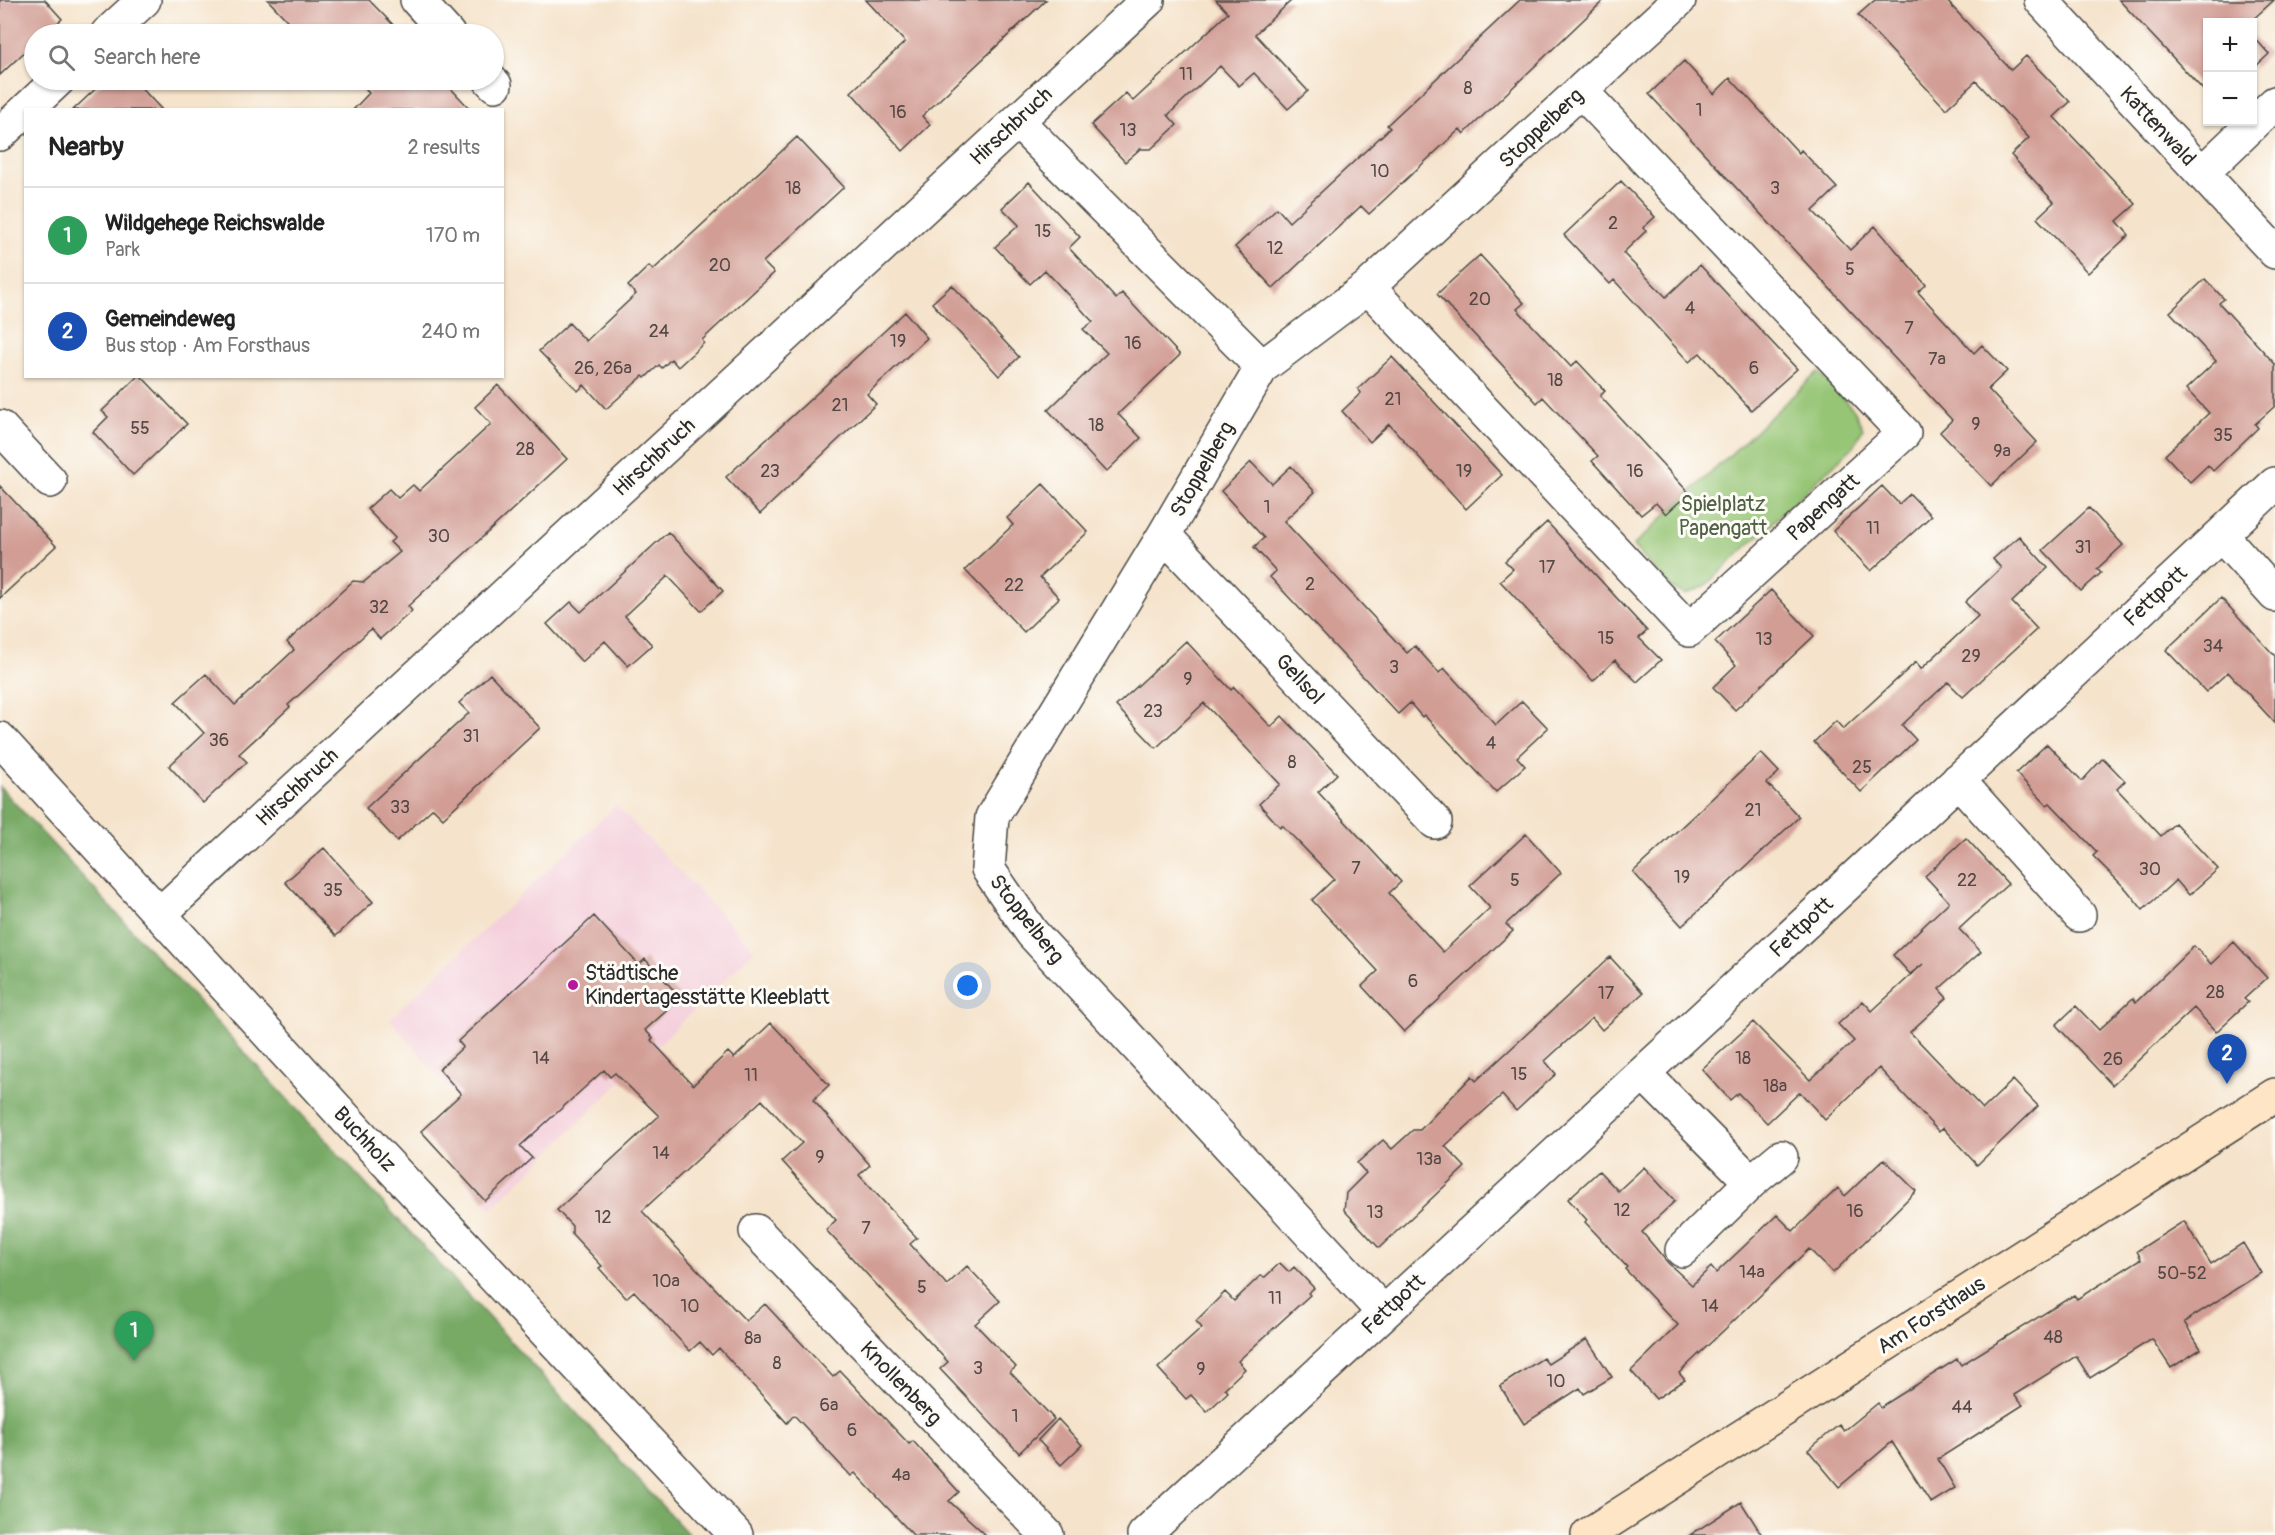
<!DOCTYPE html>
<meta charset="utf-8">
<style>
:root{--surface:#fff;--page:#f2f2f2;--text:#222;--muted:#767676;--line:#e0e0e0;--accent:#0b8043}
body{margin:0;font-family:Pangolin,sans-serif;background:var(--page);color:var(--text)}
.controls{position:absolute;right:18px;top:18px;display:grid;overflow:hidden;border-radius:0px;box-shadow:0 2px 4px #0004}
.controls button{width:54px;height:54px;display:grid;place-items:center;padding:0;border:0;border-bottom:2px solid var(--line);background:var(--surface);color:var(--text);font:30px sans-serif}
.you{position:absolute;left:968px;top:986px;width:21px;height:21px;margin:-15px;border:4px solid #fff;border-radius:50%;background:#1a73e8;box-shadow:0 0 0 9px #1a73e833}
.badge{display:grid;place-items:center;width:39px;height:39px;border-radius:50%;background:var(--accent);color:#fff;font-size:20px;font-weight:700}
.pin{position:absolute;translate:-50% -50px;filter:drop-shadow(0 2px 3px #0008)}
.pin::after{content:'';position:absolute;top:32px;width:21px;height:18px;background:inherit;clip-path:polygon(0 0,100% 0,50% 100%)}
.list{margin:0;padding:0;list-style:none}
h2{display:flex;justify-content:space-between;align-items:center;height:78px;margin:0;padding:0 24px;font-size:26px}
h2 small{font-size:20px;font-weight:400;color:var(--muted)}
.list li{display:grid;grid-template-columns:39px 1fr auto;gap:18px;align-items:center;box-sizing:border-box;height:96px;padding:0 24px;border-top:2px solid var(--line)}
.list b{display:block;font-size:22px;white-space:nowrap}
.list p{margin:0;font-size:20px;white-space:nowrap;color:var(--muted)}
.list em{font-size:20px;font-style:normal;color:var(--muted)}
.icon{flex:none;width:33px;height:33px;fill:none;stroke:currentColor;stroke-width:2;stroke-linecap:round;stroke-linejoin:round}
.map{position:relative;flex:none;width:2275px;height:1535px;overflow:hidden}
.search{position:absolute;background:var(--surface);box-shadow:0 2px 4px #0004;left:24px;top:24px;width:480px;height:66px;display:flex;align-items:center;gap:15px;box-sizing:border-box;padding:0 21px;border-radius:33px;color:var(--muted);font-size:22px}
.panel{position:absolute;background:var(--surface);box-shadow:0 2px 4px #0004;left:24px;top:108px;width:480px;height:270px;border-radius:0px}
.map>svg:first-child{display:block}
.built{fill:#f4cfdc}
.green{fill:#95c574;stroke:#607850;stroke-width:1.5}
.forest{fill:#78aa66;stroke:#526a48;stroke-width:1.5}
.building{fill:#d19d94}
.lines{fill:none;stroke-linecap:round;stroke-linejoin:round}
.street-casing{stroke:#494743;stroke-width:36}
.secondary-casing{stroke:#494743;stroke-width:36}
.street{stroke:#fff;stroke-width:33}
.secondary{stroke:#fee5c5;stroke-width:33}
.poi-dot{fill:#b5179e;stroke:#fdfcf7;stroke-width:2}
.labels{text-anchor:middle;stroke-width:6;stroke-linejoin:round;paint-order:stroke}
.number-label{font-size:18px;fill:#544845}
.street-label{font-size:21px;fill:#2b2b2b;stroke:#fdfcf7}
.park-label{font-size:21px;fill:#506145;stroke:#fdfcf7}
.poi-label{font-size:21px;fill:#2b2b2b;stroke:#fdfcf7;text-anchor:start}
</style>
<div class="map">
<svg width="2275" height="1535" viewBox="0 0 2275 1535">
<rect width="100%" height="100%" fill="#fdfcf7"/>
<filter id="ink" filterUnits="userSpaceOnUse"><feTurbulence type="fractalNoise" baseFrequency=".0167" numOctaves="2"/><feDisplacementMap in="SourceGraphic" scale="12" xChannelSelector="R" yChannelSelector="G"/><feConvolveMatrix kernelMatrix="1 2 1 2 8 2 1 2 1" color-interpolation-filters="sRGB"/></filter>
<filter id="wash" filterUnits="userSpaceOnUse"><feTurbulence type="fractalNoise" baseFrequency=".008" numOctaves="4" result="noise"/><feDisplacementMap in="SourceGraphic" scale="24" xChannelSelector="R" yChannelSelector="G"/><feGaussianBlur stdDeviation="1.35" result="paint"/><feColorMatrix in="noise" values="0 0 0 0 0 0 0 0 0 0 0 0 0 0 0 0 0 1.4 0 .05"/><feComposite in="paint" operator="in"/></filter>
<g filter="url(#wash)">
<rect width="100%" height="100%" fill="#f5e3cb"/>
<path class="built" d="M 616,805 L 755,950 L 491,1209 L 421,1131 L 457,1098 L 390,1019 Z"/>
<path class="green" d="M 1818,372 L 1854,410 L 1863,429 L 1853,447 L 1705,586 L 1685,595 L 1669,586 L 1633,546 Z"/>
<path class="forest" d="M 0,787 L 689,1535 L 0,1535 Z"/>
<g id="blocks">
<path class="building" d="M 0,0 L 45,0 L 62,19 L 44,34 L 34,34 L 34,43 L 0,75 Z
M 268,0 L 369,0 L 402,34 L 300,34 Z
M 866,0 L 1046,0 L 922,116 L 930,125 L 903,151 L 851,92 L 905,42 Z
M 1216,0 L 1292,0 L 1255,34 L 1308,91 L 1288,109 L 1254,73 L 1239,86 L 1220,66 L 1168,115 L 1177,125 L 1151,149 L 1140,149 L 1125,162 L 1091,125 L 1126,93 L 1133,101 L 1228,13 Z
M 1520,0 L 1604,0 L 1464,134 L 1460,129 L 1369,214 L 1361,206 L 1273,288 L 1235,247 L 1277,208 L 1289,222 L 1390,128 L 1387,125 Z
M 1875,0 L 1946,0 L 2011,70 L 2026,56 L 2070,102 L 2054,117 L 2136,204 L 2117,221 L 2129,235 L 2088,273 L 2037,218 L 2054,202 L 2011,155 L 2029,138 L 1976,81 L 1946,109 L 1858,15 Z
M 2119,0 L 2274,0 L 2250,22 L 2208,22 L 2208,95 Z
M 2253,36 L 2269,54 L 2253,69 Z
M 1684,61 L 1714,94 L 1730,78 L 1799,153 L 1801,150 L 1837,188 L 1813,211 L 1850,250 L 1875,226 L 1926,285 L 1918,292 L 1974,353 L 1982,345 L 2007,371 L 1988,389 L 2037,442 L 1991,486 L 1940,432 L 1952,420 L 1649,94 Z
M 105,80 L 134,80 L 162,110 L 73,110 Z
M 357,80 L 443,80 L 471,110 L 353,110 L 369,93 Z
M 797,137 L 844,187 L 763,262 L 774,273 L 702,340 L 704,343 L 678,367 L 671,359 L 662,368 L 659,365 L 645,378 L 643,376 L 606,409 L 584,385 L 578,391 L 539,351 L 569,323 L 586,341 L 636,294 L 628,286 L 649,266 L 653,270 Z
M 1621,181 L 1655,217 L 1643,228 L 1646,231 L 1623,253 L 1666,297 L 1700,265 L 1797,369 L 1751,410 L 1700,353 L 1689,362 L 1614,280 L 1610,284 L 1564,235 Z
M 1029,182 L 1080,237 L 1069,248 L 1116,299 L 1122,293 L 1180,355 L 1118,414 L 1141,438 L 1106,472 L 1048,410 L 1107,353 L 1083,329 L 1093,322 L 1045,270 L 1030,284 L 995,247 L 1019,225 L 1002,208 Z
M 1480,255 L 1524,303 L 1517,309 L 1571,367 L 1577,361 L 1605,391 L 1600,396 L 1689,493 L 1666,514 L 1656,503 L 1641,515 L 1592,461 L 1598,456 L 1543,397 L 1537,403 L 1437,294 Z
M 2205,279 L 2224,299 L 2219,303 L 2275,364 L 2275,406 L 2255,424 L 2258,428 L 2213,471 L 2208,465 L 2190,482 L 2165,455 L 2209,413 L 2186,389 L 2216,361 L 2170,312 Z
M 952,285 L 1019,357 L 999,376 L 932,303 Z
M 905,312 L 927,338 L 867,394 L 876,404 L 760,514 L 726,477 Z
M 1392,357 L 1502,475 L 1466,509 L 1389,424 L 1370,442 L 1342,411 L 1361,393 L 1358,389 Z
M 138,376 L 141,376 L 187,424 L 133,475 L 93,432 L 108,417 L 102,411 Z
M 498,385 L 567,459 L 408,606 L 412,611 L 380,639 L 371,629 L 288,705 L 290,707 L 239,754 L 247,762 L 203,803 L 169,766 L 204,733 L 175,702 L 206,674 L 235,705 L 294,650 L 287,642 L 353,581 L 364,582 L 400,552 L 390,542 L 395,538 L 367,509 L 389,489 L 398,498 L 413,485 L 419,491 L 491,424 L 475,407 Z
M 1251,462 L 1272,484 L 1291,466 L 1315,492 L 1284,521 L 1407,653 L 1415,646 L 1439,673 L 1444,668 L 1496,725 L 1522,701 L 1548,728 L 1517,757 L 1525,766 L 1496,792 L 1424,715 L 1422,717 L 1410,703 L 1398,714 L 1270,577 L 1276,571 L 1254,547 L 1264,538 L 1221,491 Z
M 1043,484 L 1088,532 L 1040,577 L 1059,598 L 1024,632 L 965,570 L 1013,525 L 1007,518 Z
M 0,486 L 56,546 L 0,598 Z
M 1882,486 L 1899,504 L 1910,494 L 1931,516 L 1871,571 L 1833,531 Z
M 2089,508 L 2123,545 L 2097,569 L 2101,573 L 2081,591 L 2043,550 Z
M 1547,522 L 1647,631 L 1639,638 L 1661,660 L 1637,682 L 1615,660 L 1593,681 L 1500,581 L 1513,569 L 1505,561 Z
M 668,532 L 723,591 L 701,611 L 668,576 L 625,616 L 652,645 L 628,666 L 605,641 L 582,662 L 547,624 L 571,602 L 581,612 Z
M 2019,536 L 2048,568 L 2012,602 L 2037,629 L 1963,697 L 1948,682 L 1902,725 L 1916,740 L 1861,792 L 1814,742 L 1836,721 L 1843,729 L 1916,662 L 1921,669 L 1978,616 L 1965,602 L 2001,568 L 1993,559 Z
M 1771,590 L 1814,636 L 1735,710 L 1713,687 L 1736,665 L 1715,642 Z
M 2221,598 L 2275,656 L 2275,723 L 2228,672 L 2206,692 L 2166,650 Z
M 1186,641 L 1231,690 L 1234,687 L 1271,727 L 1282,716 L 1337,774 L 1318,792 L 1401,882 L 1389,893 L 1443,952 L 1490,908 L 1470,886 L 1526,834 L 1561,873 L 1506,924 L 1513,931 L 1404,1032 L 1362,986 L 1378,971 L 1312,900 L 1334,879 L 1282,825 L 1280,827 L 1259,804 L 1280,784 L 1204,703 L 1156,748 L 1116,706 Z
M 490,674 L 540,728 L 443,818 L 433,808 L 397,841 L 366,808 L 469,713 L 459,703 Z
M 2047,744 L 2082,781 L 2103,758 L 2125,781 L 2117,789 L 2161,836 L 2175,823 L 2218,869 L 2189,895 L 2176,880 L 2143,910 L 2127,890 L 2093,856 L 2097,852 L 2050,803 L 2047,805 L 2016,773 Z
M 1761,753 L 1779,772 L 1767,783 L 1799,817 L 1682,926 L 1633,872 Z
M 1966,838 L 2008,884 L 1959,929 L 1981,952 L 1939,989 L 1947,998 L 1910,1032 L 1983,1109 L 2013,1080 L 2038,1106 L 1977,1165 L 1943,1128 L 1939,1132 L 1879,1068 L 1825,1120 L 1800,1092 L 1767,1123 L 1738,1093 L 1730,1100 L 1702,1069 L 1753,1022 L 1810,1080 L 1854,1041 L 1838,1024 L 1863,1001 L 1872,1011 L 1923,964 L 1910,974 L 1893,955 L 1949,902 L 1925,876 Z
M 324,848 L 373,902 L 336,936 L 285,882 Z
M 594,916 L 639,965 L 645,959 L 681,998 L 645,1030 L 653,1038 L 651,1040 L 693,1085 L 728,1052 L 734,1058 L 771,1023 L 829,1085 L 813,1100 L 870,1165 L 859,1175 L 917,1238 L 910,1244 L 947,1285 L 967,1266 L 1000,1301 L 975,1324 L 1016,1367 L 1010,1372 L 1054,1419 L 1019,1453 L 940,1369 L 948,1362 L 826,1230 L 836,1220 L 782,1161 L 802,1143 L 762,1100 L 642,1211 L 746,1321 L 765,1304 L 833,1377 L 840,1371 L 909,1444 L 913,1441 L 959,1492 L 949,1501 L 986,1535 L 913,1535 L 855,1473 L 851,1476 L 794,1415 L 787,1423 L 719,1348 L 712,1355 L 700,1342 L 690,1351 L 634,1291 L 626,1298 L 599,1268 L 602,1266 L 572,1234 L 572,1226 L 557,1210 L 659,1116 L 615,1073 L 610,1077 L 604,1070 L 520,1146 L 532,1158 L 485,1201 L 421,1131 L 461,1094 L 439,1069 L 463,1047 L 458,1041 Z
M 2234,942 L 2267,978 L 2244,999 L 2248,1002 L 2216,1032 L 2194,1008 L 2112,1085 L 2056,1025 L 2076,1006 L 2099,1030 L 2133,998 L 2136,1002 L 2194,946 L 2211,964 Z
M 1610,957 L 1643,993 L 1602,1030 L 1592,1018 L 1545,1061 L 1556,1074 L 1516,1111 L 1502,1095 L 1445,1146 L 1465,1167 L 1379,1248 L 1344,1210 L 1346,1193 L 1366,1173 L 1357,1163 L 1383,1140 L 1392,1149 L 1413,1130 L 1420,1130 L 1472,1076 L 1476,1081 Z
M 1884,1159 L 1916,1191 L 1833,1273 L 1809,1249 L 1679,1373 L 1685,1380 L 1656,1399 L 1631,1371 L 1678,1325 L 1625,1269 L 1627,1267 L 1585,1222 L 1587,1220 L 1568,1199 L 1599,1171 L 1618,1191 L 1644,1167 L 1675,1201 L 1642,1232 L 1668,1263 L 1692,1285 L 1711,1267 L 1716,1273 L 1777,1215 L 1793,1231 L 1838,1188 L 1845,1196 Z
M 2184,1221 L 2211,1264 L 2243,1243 L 2261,1273 L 2184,1322 L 2201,1349 L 2171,1368 L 2152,1339 L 2090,1378 L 2076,1356 L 2014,1395 L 2023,1405 L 1938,1459 L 1955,1488 L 1931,1503 L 1892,1442 L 1839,1487 L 1808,1450 L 1839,1425 L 1844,1431 L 1878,1403 L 1881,1407 L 1957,1359 L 1961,1365 L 2074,1295 L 2077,1299 L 2141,1259 L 2137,1251 Z
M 1280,1263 L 1289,1272 L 1294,1267 L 1314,1288 L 1308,1293 L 1310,1295 L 1238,1361 L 1245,1369 L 1225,1388 L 1228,1392 L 1207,1412 L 1191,1395 L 1186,1399 L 1158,1368 L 1202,1328 L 1196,1321 L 1225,1292 L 1234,1301 L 1260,1276 L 1265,1277 Z
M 1587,1339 L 1612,1377 L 1584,1394 L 1580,1388 L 1524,1424 L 1500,1386 L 1543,1358 L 1548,1364 Z
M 1058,1419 L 1082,1445 L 1061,1465 L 1038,1440 Z
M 1741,1502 L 1762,1535 L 1690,1535 Z"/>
</g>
</g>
<g filter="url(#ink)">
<use href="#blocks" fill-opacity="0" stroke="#494743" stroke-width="1.5"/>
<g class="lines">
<defs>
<path id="street" d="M 417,0 L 448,34
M 2041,0 L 2275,252
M 107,34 L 144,0
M 490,80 L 495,85
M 26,110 L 58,80
M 1017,121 L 1262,367
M 0,134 L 26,110
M 2202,173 L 2275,103
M 1368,287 L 1689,630 L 1904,433 L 1581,91
M 0,427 L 50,481
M 1164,535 L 1435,822
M 2221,535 L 2275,595
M 0,739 L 358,1132 L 736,1535
M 1958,780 L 2079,915
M 161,913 L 1148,0
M 1643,1073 L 1751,1182 L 1682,1250
M 1751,1182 L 1781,1157
M 756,1231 L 1047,1535
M 1384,1313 L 1032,933 L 988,869 L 992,817 L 1164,535 L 1262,367 L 1368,287 L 1679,0
M 1144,1535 L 1870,863 L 2275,484"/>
<path id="secondary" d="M 1588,1535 L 2275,1095"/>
</defs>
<use href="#street" class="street-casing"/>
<use href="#secondary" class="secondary-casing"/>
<use href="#street" class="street"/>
<use href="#secondary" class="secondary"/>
</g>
</g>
<circle class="poi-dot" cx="573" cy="985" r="6"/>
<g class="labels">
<g class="number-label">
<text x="1186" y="80">11</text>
<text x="1468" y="94">8</text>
<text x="1699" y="116">1</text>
<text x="898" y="118">16</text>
<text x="1128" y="136">13</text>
<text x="1380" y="177">10</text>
<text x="793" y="194">18</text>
<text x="1775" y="194">3</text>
<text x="1613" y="229">2</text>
<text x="1043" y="237">15</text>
<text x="1275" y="254">12</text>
<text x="720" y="271">20</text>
<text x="1850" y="275">5</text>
<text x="1480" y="305">20</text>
<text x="1690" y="314">4</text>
<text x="1909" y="334">7</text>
<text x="659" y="337">24</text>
<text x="898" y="347">19</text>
<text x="1133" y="349">16</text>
<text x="1937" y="365">7a</text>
<text x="603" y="374">26, 26a</text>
<text x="1754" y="374">6</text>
<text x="1555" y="386">18</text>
<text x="1393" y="405">21</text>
<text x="840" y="411">21</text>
<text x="1976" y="430">9</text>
<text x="1096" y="431">18</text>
<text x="140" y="434">55</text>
<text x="2223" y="441">35</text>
<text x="525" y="455">28</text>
<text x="2002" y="457">9a</text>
<text x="770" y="477">23</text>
<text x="1464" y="477">19</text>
<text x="1635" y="477">16</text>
<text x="1267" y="513">1</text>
<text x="1873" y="534">11</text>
<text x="439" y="542">30</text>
<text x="2083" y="553">31</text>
<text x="1547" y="573">17</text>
<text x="1310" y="590">2</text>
<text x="1014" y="591">22</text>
<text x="379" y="613">32</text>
<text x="1606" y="644">15</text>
<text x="1764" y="645">13</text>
<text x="2213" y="652">34</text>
<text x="1971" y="662">29</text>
<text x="1394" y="673">3</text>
<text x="1188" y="685">9</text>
<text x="1153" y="717">23</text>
<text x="471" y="742">31</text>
<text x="219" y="746">36</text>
<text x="1491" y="749">4</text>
<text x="1292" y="768">8</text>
<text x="1862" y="773">25</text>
<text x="400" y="813">33</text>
<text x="1753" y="816">21</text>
<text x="1356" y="874">7</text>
<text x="2150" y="875">30</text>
<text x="1682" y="883">19</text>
<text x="1515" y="886">5</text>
<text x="1967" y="886">22</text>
<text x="333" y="896">35</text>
<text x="1413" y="987">6</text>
<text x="2215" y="998">28</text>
<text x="1606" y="999">17</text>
<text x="541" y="1064">14</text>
<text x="1743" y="1064">18</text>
<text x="2113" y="1065">26</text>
<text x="1519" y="1080">15</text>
<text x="751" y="1081">11</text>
<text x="1775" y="1092">18a</text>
<text x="661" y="1159">14</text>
<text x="820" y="1163">9</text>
<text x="1429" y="1165">13a</text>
<text x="1622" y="1216">12</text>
<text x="1855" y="1217">16</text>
<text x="1375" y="1218">13</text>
<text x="603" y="1223">12</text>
<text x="866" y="1234">7</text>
<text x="1752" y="1278">14a</text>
<text x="2182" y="1279">50-52</text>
<text x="666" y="1287">10a</text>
<text x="922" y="1293">5</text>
<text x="1275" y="1304">11</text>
<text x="690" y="1312">10</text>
<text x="1710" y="1312">14</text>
<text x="2053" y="1343">48</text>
<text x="753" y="1344">8a</text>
<text x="777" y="1369">8</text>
<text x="978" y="1374">3</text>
<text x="1201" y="1375">9</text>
<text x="1556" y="1387">10</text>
<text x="829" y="1411">6a</text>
<text x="1962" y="1413">44</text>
<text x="1015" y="1422">1</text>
<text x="852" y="1436">6</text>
<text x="901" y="1481">4a</text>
</g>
<g class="street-label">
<text transform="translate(1011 126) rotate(-43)" y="7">Hirschbruch</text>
<text transform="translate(2158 126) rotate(47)" y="7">Kattenwald</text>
<text transform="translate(1541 128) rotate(-43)" y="7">Stoppelberg</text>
<text transform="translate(654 457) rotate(-43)" y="7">Hirschbruch</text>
<text transform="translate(1202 469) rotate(-60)" y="7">Stoppelberg</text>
<text transform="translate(1823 507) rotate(-42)" y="7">Papengatt</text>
<text transform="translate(2155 596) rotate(-43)" y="7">Fettpott</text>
<text transform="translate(1300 679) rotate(47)" y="7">Gellsol</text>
<text transform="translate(297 787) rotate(-43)" y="7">Hirschbruch</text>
<text transform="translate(1027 919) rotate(52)" y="7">Stoppelberg</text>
<text transform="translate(1801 927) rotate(-43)" y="7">Fettpott</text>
<text transform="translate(365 1139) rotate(47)" y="7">Buchholz</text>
<text transform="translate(1393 1304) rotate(-43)" y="7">Fettpott</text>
<text transform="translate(1931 1315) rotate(-33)" y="7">Am Forsthaus</text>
<text transform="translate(901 1383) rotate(46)" y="7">Knollenberg</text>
</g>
<g class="park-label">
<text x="1723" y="511">Spielplatz<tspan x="1723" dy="24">Papengatt</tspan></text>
</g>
<g class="poi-label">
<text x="585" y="980">Städtische<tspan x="585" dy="24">Kindertagesstätte Kleeblatt</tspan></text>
</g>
</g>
</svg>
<div class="controls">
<button>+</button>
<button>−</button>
</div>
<div class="you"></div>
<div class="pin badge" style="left:134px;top:1361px;background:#2e9e5b">1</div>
<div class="pin badge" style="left:2227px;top:1084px;background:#1a4fb4">2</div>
<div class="search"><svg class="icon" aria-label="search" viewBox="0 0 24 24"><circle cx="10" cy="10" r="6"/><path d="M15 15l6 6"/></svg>Search here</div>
<section class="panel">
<h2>Nearby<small>2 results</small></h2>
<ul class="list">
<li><span class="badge" style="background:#2e9e5b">1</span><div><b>Wildgehege Reichswalde</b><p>Park</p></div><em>170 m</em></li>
<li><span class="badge" style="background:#1a4fb4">2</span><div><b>Gemeindeweg</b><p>Bus stop · Am Forsthaus</p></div><em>240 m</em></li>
</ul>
</section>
</div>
